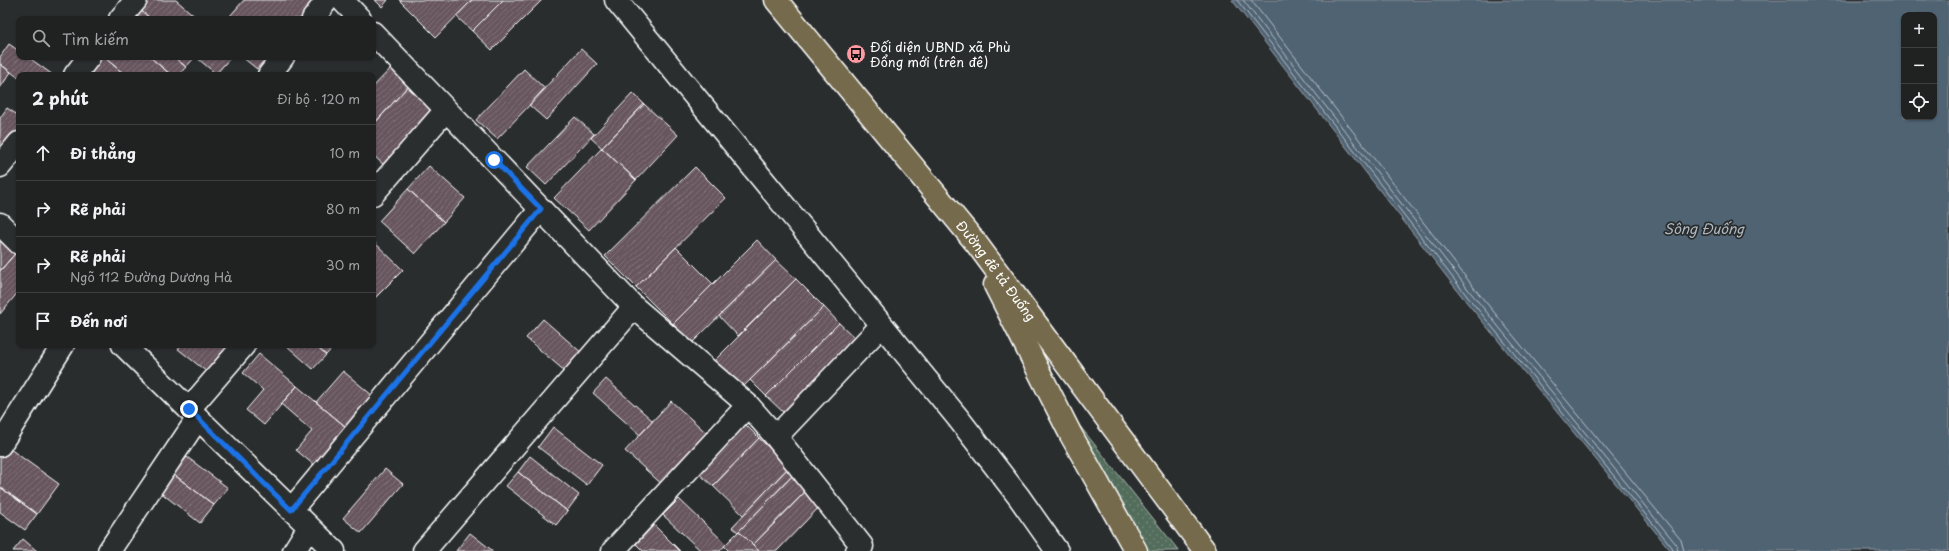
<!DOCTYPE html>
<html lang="vi">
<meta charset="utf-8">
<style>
:root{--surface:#202222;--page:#282a2a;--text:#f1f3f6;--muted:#a2a4a5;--line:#3d3f40}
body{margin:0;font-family:"Playpen Sans",sans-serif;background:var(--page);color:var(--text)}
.controls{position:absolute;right:12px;top:12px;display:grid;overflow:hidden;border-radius:8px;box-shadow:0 1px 3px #0004}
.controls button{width:36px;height:36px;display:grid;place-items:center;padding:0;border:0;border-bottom:1px solid var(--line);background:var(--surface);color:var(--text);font:20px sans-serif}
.stop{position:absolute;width:12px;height:12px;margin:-9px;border:3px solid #1a73e8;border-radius:50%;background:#fff}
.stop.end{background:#1a73e8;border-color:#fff;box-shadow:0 1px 4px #0008}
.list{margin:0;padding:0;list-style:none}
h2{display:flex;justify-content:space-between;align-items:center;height:52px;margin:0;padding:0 16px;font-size:17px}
h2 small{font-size:13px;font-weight:400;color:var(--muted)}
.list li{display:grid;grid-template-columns:26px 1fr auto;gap:12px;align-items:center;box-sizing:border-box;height:56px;padding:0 16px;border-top:1px solid var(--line)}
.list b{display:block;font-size:15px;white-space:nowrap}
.list p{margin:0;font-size:13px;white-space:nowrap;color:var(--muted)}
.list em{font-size:13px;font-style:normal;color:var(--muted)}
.icon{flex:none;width:22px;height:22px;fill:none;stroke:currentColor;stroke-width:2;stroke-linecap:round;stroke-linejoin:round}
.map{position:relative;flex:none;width:1949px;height:551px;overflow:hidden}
.search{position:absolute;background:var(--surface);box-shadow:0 1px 3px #0004;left:16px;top:16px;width:360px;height:44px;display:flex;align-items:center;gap:10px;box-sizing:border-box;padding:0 14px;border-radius:8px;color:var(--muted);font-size:15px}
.panel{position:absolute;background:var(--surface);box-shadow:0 1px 3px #0004;left:16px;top:72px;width:360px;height:276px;border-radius:8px}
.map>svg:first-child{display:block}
.grass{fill:url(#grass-dots);stroke:#a9b6ae}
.water{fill:#506373;stroke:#96a1ab;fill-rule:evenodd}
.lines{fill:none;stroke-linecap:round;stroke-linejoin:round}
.shore{stroke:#b9c1c7;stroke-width:1}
.building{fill:url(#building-hatch);stroke:#fff}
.minor-casing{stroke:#fff;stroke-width:25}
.major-casing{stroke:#fff;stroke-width:25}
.minor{stroke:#2a2d2e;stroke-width:22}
.major{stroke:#756b4b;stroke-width:22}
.route{stroke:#1a73e8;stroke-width:5}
.labels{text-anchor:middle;stroke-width:3.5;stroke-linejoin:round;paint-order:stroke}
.poi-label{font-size:13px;fill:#fff;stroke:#2a2d2e;text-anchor:start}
.street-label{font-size:13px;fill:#fff;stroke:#2a2d2e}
.water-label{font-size:14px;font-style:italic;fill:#b0b9c0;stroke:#2a2d2e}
</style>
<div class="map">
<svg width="1949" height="551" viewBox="0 0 1949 551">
<defs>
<pattern id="grass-dots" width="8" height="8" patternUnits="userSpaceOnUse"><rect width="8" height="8" fill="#536d5c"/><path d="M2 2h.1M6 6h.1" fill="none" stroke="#6d8374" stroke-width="1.8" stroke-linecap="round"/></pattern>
<pattern id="building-hatch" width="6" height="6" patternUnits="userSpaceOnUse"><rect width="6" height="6" fill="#68565e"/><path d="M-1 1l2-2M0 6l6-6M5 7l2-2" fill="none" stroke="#7f6f76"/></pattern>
</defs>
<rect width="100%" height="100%" fill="#2a2d2e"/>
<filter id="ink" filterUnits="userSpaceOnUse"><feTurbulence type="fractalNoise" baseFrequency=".025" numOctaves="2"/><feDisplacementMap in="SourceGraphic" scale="8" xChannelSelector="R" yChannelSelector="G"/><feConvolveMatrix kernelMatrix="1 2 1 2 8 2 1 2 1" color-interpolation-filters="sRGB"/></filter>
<g filter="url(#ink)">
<path class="grass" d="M 1072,416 L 1179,551 L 1144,551 Z"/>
<path class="water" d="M 1232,0 L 1949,0 L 1949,551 L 1671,551 L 1464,299 ZM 1904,15 L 1934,15 L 1934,117 L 1904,117 Z"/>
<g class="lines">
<path class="shore" d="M 1237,0 L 1467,296 L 1672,547 L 1673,551
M 1243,0 L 1471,293 L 1676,544 L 1678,551
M 1251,0 L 1475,289 L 1681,540 L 1684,551"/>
</g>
<path class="building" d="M 144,0 L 176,0 L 198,19 L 151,19 L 138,8 Z
M 244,0 L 311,0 L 314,2 L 300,19 L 234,19 L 230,16 Z
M 375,0 L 388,0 L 382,7 Z
M 399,0 L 472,0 L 436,37 Z
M 472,0 L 503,0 L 472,31 L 456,16 Z
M 503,0 L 542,0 L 492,50 L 472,31 Z
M 138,8 L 151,19 L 130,19 Z
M 9,44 L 19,51 L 19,57 L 28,57 L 53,75 L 19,75 L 19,78 L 0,64 L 0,57 Z
M 581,49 L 597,64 L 546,120 L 529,105 Z
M 95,57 L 104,57 L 125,75 L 92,75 L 85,69 Z
M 104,57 L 150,57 L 171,75 L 125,75 Z
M 150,57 L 174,57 L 186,67 L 179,75 L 171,75 Z
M 174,57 L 195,57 L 186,67 Z
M 196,57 L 231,57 L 216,74 Z
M 242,57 L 267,57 L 257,69 Z
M 0,64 L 11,72 L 0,88 Z
M 392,67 L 410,84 L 373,125 L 373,87 Z
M 524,69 L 545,89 L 497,139 L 476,120 Z
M 410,84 L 441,112 L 388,169 L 373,155 L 373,125 Z
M 633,93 L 644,104 L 602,148 L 591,138 Z
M 644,104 L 678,135 L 636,180 L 602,148 Z
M 7,108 L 19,116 L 19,132 L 0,158 L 0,118 Z
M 575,117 L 594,134 L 546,185 L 527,167 Z
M 602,148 L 636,180 L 589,230 L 554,198 Z
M 429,166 L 465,198 L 444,222 L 408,189 Z
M 695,167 L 726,198 L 636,287 L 605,256 Z
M 408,189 L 444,222 L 415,254 L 379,221 Z
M 0,235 L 19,249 L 0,271 Z
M 757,240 L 776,260 L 692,343 L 673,324 Z
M 373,241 L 403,270 L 375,298 L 373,296 Z
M 676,247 L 713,284 L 673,324 L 636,287 Z
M 19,249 L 19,291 L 0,314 L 0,271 Z
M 776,260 L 796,279 L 738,336 L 719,316 Z
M 796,279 L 824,307 L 740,390 L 712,363 Z
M 824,307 L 839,323 L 766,396 L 750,380 Z
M 543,319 L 583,354 L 567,373 L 526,338 Z
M 839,323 L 856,339 L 783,412 L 766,396 Z
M 181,345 L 237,345 L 212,376 L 178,349 Z
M 286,345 L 314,345 L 326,355 L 313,369 Z
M 314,345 L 335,345 L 326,355 Z
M 259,354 L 297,386 L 264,425 L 246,410 L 263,390 L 243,373 Z
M 343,371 L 379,401 L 352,432 L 316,402 Z
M 606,379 L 653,421 L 640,435 L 593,393 Z
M 297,386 L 352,432 L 320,470 L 296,450 L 312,431 L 281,404 Z
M 671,401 L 711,437 L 665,487 L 625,451 Z
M 743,422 L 759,438 L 713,486 L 696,471 Z
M 553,427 L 602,465 L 587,485 L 538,447 Z
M 759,438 L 789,467 L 743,515 L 713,486 Z
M 6,446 L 59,484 L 37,514 L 0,487 L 0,454 Z
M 530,456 L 579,495 L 567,511 L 518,472 Z
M 187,457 L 228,488 L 214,505 L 173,474 Z
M 789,467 L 795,473 L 738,532 L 732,527 Z
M 385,469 L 403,484 L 361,533 L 343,518 Z
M 518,472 L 567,511 L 556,525 L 506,486 Z
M 795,473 L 810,487 L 753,545 L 739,531 Z
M 173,474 L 214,505 L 200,523 L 160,492 Z
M 0,487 L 37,514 L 25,530 L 0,512 Z
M 810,487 L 825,501 L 777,551 L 759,551 L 753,545 Z
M 679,499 L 726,544 L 720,551 L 701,551 L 663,515 Z
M 654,525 L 680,551 L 643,551 L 636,544 Z
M 739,531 L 759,551 L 729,551 L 724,546 Z
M 470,533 L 493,551 L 456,551 Z
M 23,539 L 37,551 L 13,551 Z"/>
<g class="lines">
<defs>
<path id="minor" d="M 342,0 L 360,19
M 616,0 L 958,418 L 1019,497 L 1057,551
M 120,19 L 136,0
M 313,19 L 327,0
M 373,33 L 634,307 L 748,405 L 776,437 L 862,546 L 857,551
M 75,75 L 89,57
M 269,75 L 283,57
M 0,166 L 19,143
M 373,194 L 446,110
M 0,224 L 19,243
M 123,345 L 334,551
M 189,409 L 244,345
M 776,437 L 882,325
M 0,445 L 63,345
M 291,510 L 541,209
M 109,551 L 198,418
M 294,551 L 309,527
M 424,551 L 634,307
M 613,551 L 748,405"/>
<g id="major">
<path id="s1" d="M 776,0 L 976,243 L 1205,551"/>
<path d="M 995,285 L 1071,435 L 1136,551"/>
</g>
</defs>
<use href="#minor" class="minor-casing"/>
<use href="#major" class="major-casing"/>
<use href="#minor" class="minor"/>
<use href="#major" class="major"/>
</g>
</g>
<g class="lines" filter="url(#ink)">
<path class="route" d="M 189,409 L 291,510 L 541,209 L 494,160"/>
</g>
<defs>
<symbol id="bus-disc" viewBox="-11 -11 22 22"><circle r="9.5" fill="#ff9aa2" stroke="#2a2d2e"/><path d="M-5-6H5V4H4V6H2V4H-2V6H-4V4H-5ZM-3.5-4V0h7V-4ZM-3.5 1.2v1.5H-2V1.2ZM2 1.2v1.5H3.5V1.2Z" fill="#111"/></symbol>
</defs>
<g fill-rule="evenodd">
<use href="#bus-disc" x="845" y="43" width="22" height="22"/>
</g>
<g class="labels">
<g class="poi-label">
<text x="870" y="52">Đối diện UBND xã Phù<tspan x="870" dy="15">Đổng mới (trên đê)</tspan></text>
</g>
<g class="street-label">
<text dy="5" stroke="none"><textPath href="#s1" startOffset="349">Đường đê tả Đuống</textPath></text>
</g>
<g class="water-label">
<text x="1704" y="234">Sông Đuống</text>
</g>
</g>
</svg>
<div class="controls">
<button>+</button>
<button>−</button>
<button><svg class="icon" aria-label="locate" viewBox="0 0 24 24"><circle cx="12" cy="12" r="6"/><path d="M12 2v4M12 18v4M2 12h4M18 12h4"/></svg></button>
</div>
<div class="stop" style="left:494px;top:160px"></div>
<div class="stop end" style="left:189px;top:409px"></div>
<div class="search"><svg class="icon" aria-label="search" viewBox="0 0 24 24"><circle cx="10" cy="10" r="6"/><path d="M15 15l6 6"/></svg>Tìm kiếm</div>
<section class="panel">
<h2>2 phút<small>Đi bộ · 120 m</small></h2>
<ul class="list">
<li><svg class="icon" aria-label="ahead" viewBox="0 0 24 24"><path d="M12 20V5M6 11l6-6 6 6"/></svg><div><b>Đi thẳng</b></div><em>10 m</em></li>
<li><svg class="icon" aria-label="right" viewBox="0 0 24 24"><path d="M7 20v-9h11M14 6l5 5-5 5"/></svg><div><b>Rẽ phải</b></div><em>80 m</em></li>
<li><svg class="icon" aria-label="right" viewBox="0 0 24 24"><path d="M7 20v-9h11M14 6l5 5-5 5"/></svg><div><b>Rẽ phải</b><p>Ngõ 112 Đường Dương Hà</p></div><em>30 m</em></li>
<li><svg class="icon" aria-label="arrive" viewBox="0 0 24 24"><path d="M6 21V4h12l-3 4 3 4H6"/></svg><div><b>Đến nơi</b></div></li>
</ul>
</section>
</div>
